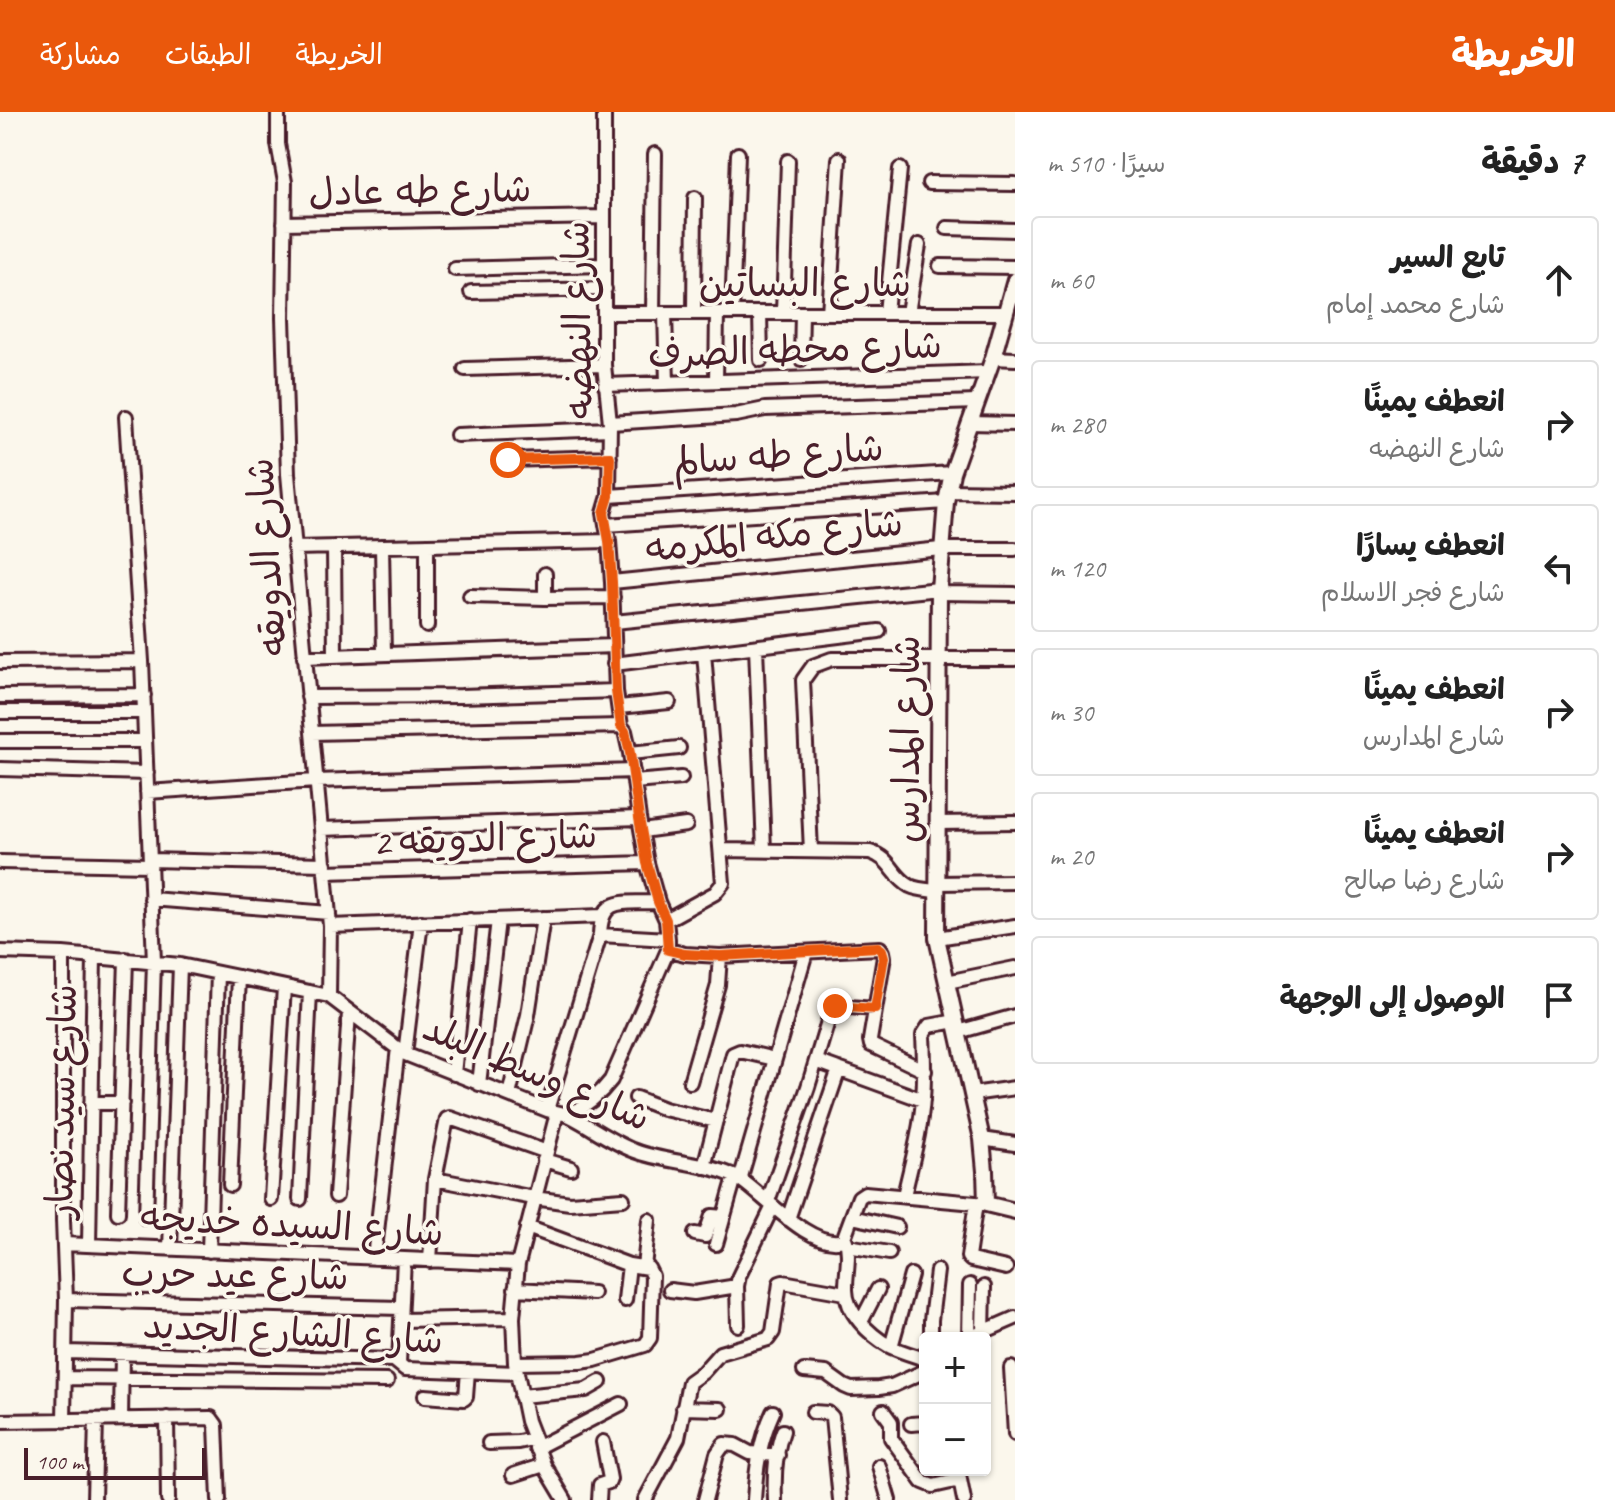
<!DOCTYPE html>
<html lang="ar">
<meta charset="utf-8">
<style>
:root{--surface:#fff;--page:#f2f2f2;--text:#222;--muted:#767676;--line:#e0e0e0;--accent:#ea580c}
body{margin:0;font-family:Caveat,"Playpen Sans Arabic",sans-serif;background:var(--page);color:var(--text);direction:rtl}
.controls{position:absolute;right:24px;bottom:24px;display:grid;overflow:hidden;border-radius:8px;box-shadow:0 2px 6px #0004}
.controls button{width:72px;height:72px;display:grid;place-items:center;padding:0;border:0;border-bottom:2px solid var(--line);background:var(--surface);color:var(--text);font:40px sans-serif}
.scale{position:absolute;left:24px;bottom:20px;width:182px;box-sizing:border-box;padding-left:8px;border:4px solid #4a1f2b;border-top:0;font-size:22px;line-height:28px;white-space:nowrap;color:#4a1f2b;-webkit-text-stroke:6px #fbf7ec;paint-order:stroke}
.stop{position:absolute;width:24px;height:24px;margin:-18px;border:6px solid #ea580c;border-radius:50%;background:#fff}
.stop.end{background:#ea580c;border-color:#fff;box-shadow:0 2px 8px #0008}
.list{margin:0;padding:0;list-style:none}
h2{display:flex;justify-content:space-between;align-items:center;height:104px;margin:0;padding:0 32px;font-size:34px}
h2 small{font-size:26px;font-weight:400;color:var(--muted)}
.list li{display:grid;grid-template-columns:52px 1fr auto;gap:24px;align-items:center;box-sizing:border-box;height:128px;margin:0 16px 16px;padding:0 16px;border:2px solid var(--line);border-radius:8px}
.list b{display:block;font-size:30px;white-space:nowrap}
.list p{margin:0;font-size:26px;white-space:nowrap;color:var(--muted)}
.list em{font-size:26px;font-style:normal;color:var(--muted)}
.icon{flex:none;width:44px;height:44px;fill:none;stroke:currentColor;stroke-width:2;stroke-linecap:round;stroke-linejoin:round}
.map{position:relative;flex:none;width:1015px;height:1388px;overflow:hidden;direction:ltr}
header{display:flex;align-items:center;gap:48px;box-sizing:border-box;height:112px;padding:0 40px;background:var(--accent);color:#fff}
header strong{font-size:38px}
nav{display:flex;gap:44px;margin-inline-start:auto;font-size:28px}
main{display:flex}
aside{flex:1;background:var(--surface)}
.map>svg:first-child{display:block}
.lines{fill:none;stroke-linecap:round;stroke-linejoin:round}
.minor-casing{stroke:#4a1f2b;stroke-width:18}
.tertiary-casing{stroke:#4a1f2b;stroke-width:20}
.minor{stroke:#fbf7ec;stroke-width:12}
.tertiary{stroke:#fbf7ec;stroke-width:14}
.route{stroke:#ea580c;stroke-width:10}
.labels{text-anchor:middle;stroke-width:7;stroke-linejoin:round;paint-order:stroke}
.street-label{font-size:38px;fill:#4a1f2b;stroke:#fbf7ec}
</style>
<header>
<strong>الخريطة</strong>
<nav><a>الخريطة</a><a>الطبقات</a><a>مشاركة</a></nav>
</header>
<main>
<aside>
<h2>7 دقيقة<small>سيرًا · 510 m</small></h2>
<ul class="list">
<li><svg class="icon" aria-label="ahead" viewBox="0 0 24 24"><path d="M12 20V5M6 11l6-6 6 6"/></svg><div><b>تابع السير</b><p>شارع محمد إمام</p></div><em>60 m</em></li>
<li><svg class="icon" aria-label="right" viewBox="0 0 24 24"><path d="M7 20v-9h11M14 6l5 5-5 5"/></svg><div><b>انعطف يمينًا</b><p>شارع النهضه</p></div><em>280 m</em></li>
<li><svg class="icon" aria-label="left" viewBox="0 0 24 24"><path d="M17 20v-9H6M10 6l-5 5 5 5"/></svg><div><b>انعطف يسارًا</b><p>شارع فجر الاسلام</p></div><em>120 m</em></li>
<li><svg class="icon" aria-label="right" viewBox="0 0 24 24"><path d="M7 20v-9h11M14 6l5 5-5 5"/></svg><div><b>انعطف يمينًا</b><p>شارع المدارس</p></div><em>30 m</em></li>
<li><svg class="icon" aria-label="right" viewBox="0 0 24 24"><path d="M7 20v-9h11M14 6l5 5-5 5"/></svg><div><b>انعطف يمينًا</b><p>شارع رضا صالح</p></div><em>20 m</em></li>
<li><svg class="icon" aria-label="arrive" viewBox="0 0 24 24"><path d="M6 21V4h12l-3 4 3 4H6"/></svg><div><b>الوصول إلى الوجهة</b></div></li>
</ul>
</aside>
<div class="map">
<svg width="1015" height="1388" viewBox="0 0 1015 1388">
<rect width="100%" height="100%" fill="#fbf7ec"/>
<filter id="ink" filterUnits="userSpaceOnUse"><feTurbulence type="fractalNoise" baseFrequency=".0125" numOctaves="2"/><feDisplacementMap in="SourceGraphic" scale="16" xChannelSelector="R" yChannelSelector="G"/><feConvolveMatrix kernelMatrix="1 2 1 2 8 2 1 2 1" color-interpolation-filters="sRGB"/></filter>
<g filter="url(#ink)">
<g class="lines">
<defs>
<path id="minor" d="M 278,0 L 278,32 L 285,70 L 283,206 L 288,362 L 330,814 L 329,884
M 929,71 L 1015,72
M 284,111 L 604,105
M 947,116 L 1015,118
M 940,154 L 1015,155
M 455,157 L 604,153
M 471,180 L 605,177
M 605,201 L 1005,201
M 653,201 L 655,42
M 665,201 L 667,271
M 694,201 L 695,86
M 732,201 L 738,42
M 760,201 L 761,248
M 783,201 L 788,49
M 829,201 L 839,47
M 886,201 L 900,57
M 908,201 L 919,133
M 993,246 L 1015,247
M 801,247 L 802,201
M 465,257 L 604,253
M 716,269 L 717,201
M 605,273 L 988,260
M 126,305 L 142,549 L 154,850 L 146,1106
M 610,311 L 736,303 L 765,297 L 977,290
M 969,311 L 1015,312
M 457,323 L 610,317
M 508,348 L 610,345
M 948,379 L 1015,380
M 609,384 L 952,361
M 606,413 L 946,390
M 382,434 L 384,542
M 334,435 L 335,544
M 294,436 L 609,429
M 612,470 L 941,437 L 1015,437
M 939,481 L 1015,482
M 470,484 L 545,486 L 613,485
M 545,486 L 545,462
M 614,510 L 939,477
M 427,514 L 427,433
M 756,535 L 764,738
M 304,545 L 614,534
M 0,550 L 142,549
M 614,552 L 879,519
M 0,584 L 144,583
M 308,585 L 461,584 L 616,579
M 619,595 L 669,590
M 0,600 L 144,600
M 312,621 L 621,614
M 0,629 L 145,629
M 630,641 L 679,636
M 0,657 L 147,661
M 634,670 L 681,666
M 147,680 L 316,669 L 633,659
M 937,711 L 1015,710
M 321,717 L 639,706
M 642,719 L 686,713
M 721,738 L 870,740 C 891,746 893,765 910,774 C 918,778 929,778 937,779
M 811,739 L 803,568 L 813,554 L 832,547 L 1015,547
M 150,748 L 325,752
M 0,750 L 150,753
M 325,760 L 647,751
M 937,771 L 1015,770
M 151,787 L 329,801
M 666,808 L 715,781 L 723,771 L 704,541
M 330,814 L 602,804
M 600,823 L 668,827
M 937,826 L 1015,814
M 668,838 L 685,842 L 720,844 L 880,836 L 883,840 L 884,845 L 870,928 L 871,933 L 925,959
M 0,840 L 63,842 L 180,853 L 329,884 L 405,942 L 547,998 C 554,1000 563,1001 570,1004 C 592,1015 611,1030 635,1039 C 666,1051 714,1051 741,1068 C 765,1084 812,1138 843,1128 L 859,1085 L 865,1081 L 986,1092
M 63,842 L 63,1108 L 66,1188 L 64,1309
M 947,870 L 1015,856
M 958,920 L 1015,904
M 405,942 L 421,810
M 816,949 L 923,988
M 454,962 L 470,808
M 690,970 L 718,873 L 720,844
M 479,972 L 498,808
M 972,982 L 1015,976
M 509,983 L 528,903 L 543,806
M 636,986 L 664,997 L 716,1009
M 91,991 L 122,991
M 547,998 L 600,823 C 601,782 626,792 658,790
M 557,1001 L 518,1152 L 513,1206 L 515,1251 L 527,1309 L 544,1353 L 565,1388
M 568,1003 C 586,994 599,984 611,968 L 668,838 L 668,827 L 666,808 L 658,790 L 647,751 L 639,706 L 630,641 L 625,619 L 621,614 L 616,579 L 612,470 L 609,429 L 604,401 L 609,384 L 610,311 L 604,253 L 604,0
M 982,1027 L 1015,1032
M 544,1048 L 571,1056
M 704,1055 L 733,942 L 740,939 L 775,947
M 435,1067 L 534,1086 L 570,1091 L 623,1087
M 740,1068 L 806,840
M 230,1073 L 239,865
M 336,1084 L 349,901
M 904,1084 C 911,1052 921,1019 923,986 C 925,964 924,944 923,923 L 929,914 L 956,909
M 271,1087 L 284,875
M 300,1087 L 310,880
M 768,1089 L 808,975 L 832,896 L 836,894 L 875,897
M 976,1091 L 968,1145 L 971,1148 L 1006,1156
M 118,1101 L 126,847
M 852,1105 L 897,1115
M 788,1107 L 839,957
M 695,1122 L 705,1124 L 712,1104 L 724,1105
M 845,1126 C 851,1141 846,1159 846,1176 C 845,1200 870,1223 889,1234 C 901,1240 913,1243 925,1247
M 64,1132 L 518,1152
M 716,1132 L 735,1065
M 89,1133 L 94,845
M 848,1134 L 889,1141
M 170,1137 L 180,853
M 209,1139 L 218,861
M 374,1146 L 398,936
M 430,1149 L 435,1067 L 447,1007 L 450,1006 L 547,1040
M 644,1155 L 649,1108
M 515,1177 L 593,1181
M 670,1178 L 694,1181 L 737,1174
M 66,1188 L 401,1196
M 625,1188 L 629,1153
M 401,1208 L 513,1206
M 861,1210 L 878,1177
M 738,1213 L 737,1174 L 739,1164 L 773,1094
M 983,1221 L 984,1175
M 931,1226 L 931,1208 L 937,1159
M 969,1226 L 970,1173
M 969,1226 L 1015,1206
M 891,1235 L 911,1163
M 65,1240 L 394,1248 L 405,1257 L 517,1261
M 399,1251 L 404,1147
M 515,1251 L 580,1250 L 595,1248 L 645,1233 L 650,1226 L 652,1164 L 648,1156 L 629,1153 L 527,1115
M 1011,1256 L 1015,1322
M 804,1259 L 826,1261 L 844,1274 L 851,1277 L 879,1276 L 892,1274 L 925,1259
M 65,1266 L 387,1269
M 425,1284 L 464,1287 L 466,1285 L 468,1259
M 521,1284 L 586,1278 L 600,1270
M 683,1296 L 720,1297
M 883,1299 L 891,1310 L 891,1326 L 923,1370 L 933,1374 L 960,1368
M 813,1300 L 828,1301 L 832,1305 L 840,1388
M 167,1306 L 168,1388
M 121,1307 L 122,1241
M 0,1309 L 211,1306 L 216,1313 L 219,1388
M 911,1312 L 925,1311
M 489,1331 L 518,1330 L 532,1327
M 536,1336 L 621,1292
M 879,1354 L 889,1388
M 958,1358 L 964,1388
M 513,1363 L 544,1353
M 94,1388 L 96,1308
M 599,1388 L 600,1373 L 609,1370 L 610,1367 L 603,1330
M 645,1388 L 678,1326 L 689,1270 L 703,1260 L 720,1241 L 768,1227 L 773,1220 L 780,1171 L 783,1170 L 845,1181
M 705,1388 L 717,1342 L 724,1332 L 735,1333 L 750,1341 L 778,1343
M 754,1388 C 756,1357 760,1328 773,1300
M 775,1388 C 774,1366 775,1340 783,1319"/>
<path id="tertiary" d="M 1015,168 L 993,246 L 952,361 L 946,390 L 939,477 L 937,826 L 982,1027 L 985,1059 L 986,1092 L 1015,1099"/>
</defs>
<use href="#minor" class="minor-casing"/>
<use href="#tertiary" class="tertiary-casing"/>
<use href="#minor" class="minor"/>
<use href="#tertiary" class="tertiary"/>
</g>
</g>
<g class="lines" filter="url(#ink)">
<path class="route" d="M 508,348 L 610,345 L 609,384 L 604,401 L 609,429 L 612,470 L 616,579 L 621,614 L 625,619 L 630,641 L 639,706 L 647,751 L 658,790 L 666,808 L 668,838 L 685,842 L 720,844 L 878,835 L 882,838 L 884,845 L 875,897 L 835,894"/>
</g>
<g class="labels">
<g class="street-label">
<text transform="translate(420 78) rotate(-1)" y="13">شارع طه عادل</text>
<text x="805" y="184">شارع البساتين</text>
<text transform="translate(577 208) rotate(-91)" y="13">شارع النهضه</text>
<text transform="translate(795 237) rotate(-2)" y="13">شارع محطه الصرف</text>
<text transform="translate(778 342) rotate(-4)" y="13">شارع طه سالم</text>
<text transform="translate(774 423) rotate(-6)" y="13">شارع مكه المكرمه</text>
<text transform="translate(266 445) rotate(-94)" y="13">شارع الدويقه</text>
<text transform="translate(906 627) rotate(-90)" y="13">شارع المدارس</text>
<text transform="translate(485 726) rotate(-2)" y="13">شارع الدويقه 2</text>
<text transform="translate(537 960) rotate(23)" y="13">شارع وسط البلد</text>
<text transform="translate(61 989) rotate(-89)" y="13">شارع سيد نصار</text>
<text transform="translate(292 1112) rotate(3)" y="13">شارع السيده خديجه</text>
<text transform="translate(235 1162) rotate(1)" y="13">شارع عيد حرب</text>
<text transform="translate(293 1220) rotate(3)" y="13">شارع الشارع الجديد</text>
</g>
</g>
</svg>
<div class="controls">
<button>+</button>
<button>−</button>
</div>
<div class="scale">100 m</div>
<div class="stop" style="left:508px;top:348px"></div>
<div class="stop end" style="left:835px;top:894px"></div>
</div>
</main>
